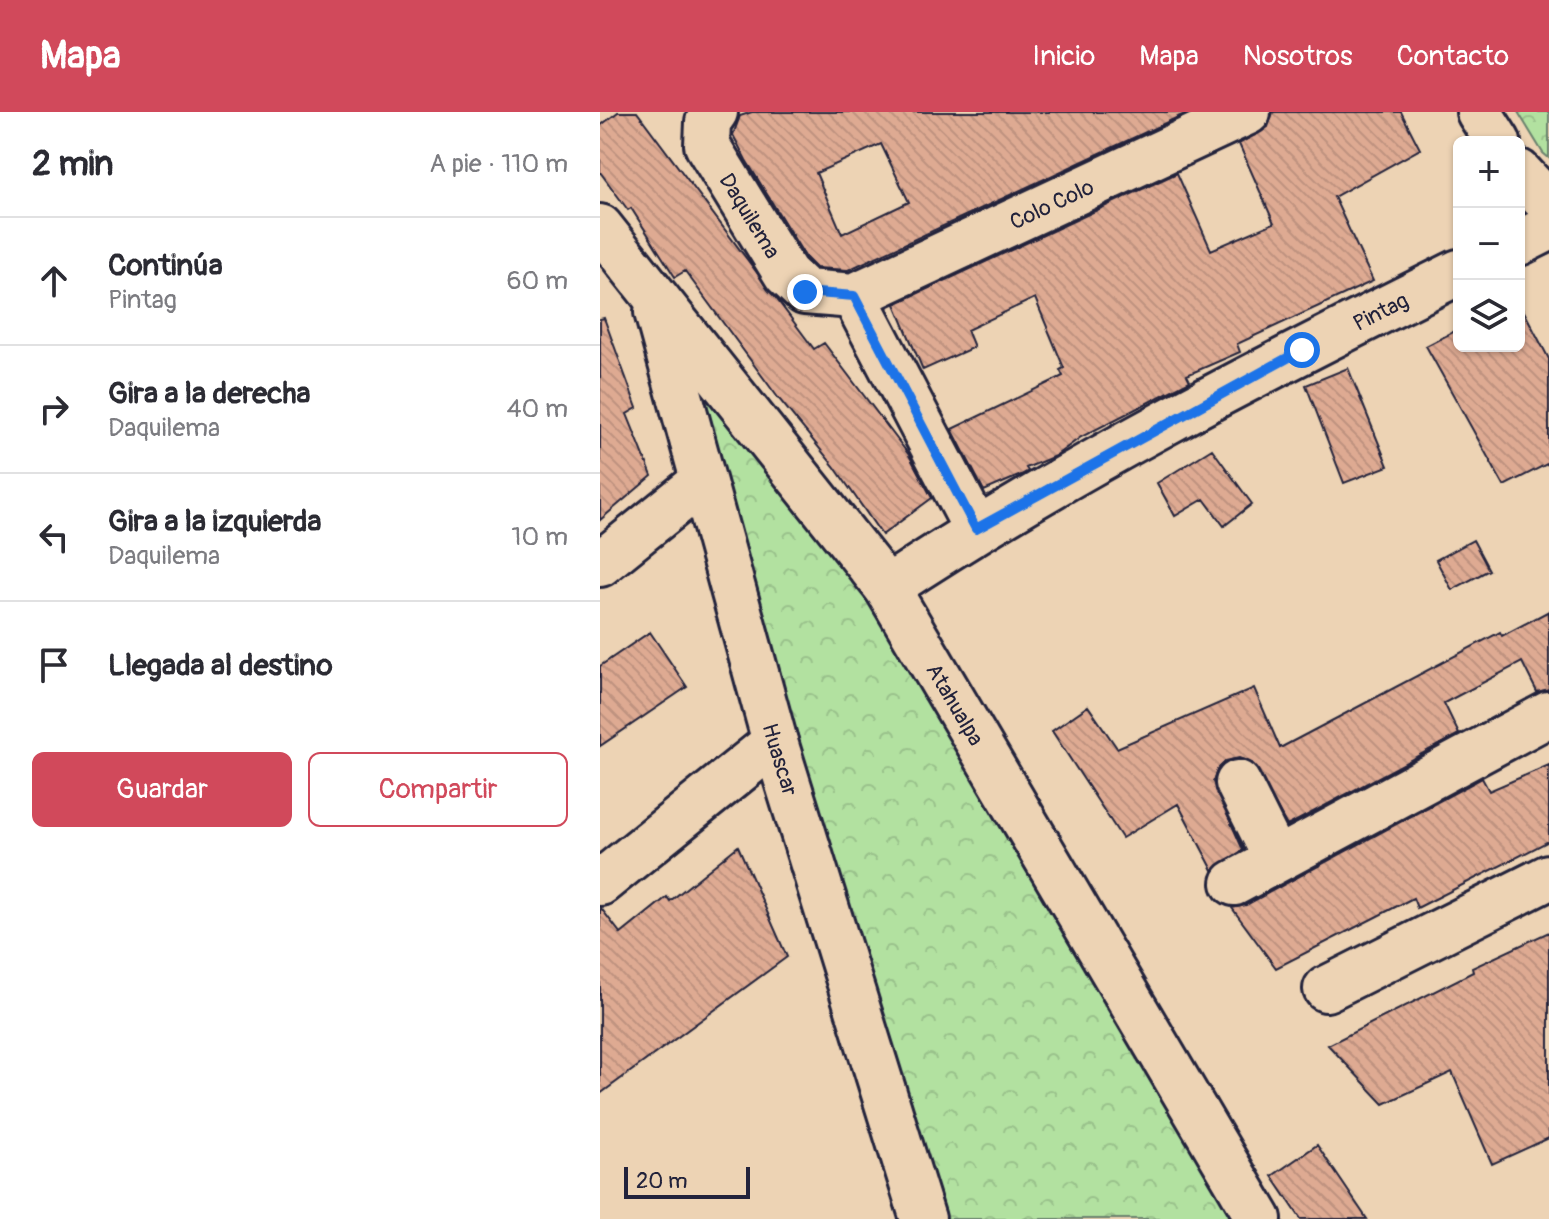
<!DOCTYPE html>
<html lang="es">
<meta charset="utf-8">
<style>
:root{--surface:#fff;--page:#f2f2f3;--text:#2b2b33;--muted:#7c7c81;--line:#e1e1e2;--accent:#d1495b}
body{margin:0;font-family:Pangolin,sans-serif;background:var(--page);color:var(--text)}
.controls{position:absolute;right:24px;top:24px;display:grid;overflow:hidden;border-radius:12px;box-shadow:0 2px 6px #0004}
.controls button{width:72px;height:72px;display:grid;place-items:center;padding:0;border:0;border-bottom:2px solid var(--line);background:var(--surface);color:var(--text);font:40px sans-serif}
.scale{position:absolute;left:24px;bottom:20px;width:126px;box-sizing:border-box;padding-left:8px;border:4px solid #22223b;border-top:0;font-size:22px;line-height:28px;white-space:nowrap;color:#22223b;-webkit-text-stroke:6px #edd3b4;paint-order:stroke}
.stop{position:absolute;width:24px;height:24px;margin:-18px;border:6px solid #1a73e8;border-radius:50%;background:#fff}
.stop.end{background:#1a73e8;border-color:#fff;box-shadow:0 2px 8px #0008}
.list{margin:0;padding:0;list-style:none}
h2{display:flex;justify-content:space-between;align-items:center;height:104px;margin:0;padding:0 32px;font-size:34px}
h2 small{font-size:26px;font-weight:400;color:var(--muted)}
.list li{display:grid;grid-template-columns:52px 1fr auto;gap:24px;align-items:center;box-sizing:border-box;height:128px;padding:0 32px;border-top:2px solid var(--line)}
.list b{display:block;font-size:30px;white-space:nowrap}
.list p{margin:0;font-size:26px;white-space:nowrap;color:var(--muted)}
.list em{font-size:26px;font-style:normal;color:var(--muted)}
.actions{display:flex;gap:16px;padding:24px 32px}
.actions a{flex:1;padding:18px 0;border:2px solid var(--accent);border-radius:12px;text-align:center;font-size:28px;color:var(--accent)}
.actions .main{background:var(--accent);color:#fff}
.icon{flex:none;width:44px;height:44px;fill:none;stroke:currentColor;stroke-width:2;stroke-linecap:round;stroke-linejoin:round}
.map{position:relative;flex:none;width:949px;height:1107px;overflow:hidden}
header{display:flex;align-items:center;gap:48px;box-sizing:border-box;height:112px;padding:0 40px;background:var(--accent);color:#fff}
header strong{font-size:38px}
nav{display:flex;gap:44px;margin-inline-start:auto;font-size:28px}
main{display:flex}
aside{flex:1;background:var(--surface)}
.map>svg:first-child{display:block}
.park{fill:url(#park-crowns);stroke:#6a826e;stroke-width:2}
.building{fill:url(#building-back-hatch);stroke:#22223b;stroke-width:2;fill-rule:evenodd}
.lines{fill:none;stroke-linecap:round;stroke-linejoin:round}
.street-casing{stroke:#22223b;stroke-width:50}
.street{stroke:#edd3b4;stroke-width:44}
.route{stroke:#1a73e8;stroke-width:10}
.labels{text-anchor:middle;stroke-width:7;stroke-linejoin:round;paint-order:stroke}
.street-label{font-size:22px;fill:#22223b;stroke:#edd3b4}
</style>
<header>
<strong>Mapa</strong>
<nav><a>Inicio</a><a>Mapa</a><a>Nosotros</a><a>Contacto</a></nav>
</header>
<main>
<aside>
<h2>2 min<small>A pie · 110 m</small></h2>
<ul class="list">
<li><svg class="icon" aria-label="ahead" viewBox="0 0 24 24"><path d="M12 20V5M6 11l6-6 6 6"/></svg><div><b>Continúa</b><p>Pintag</p></div><em>60 m</em></li>
<li><svg class="icon" aria-label="right" viewBox="0 0 24 24"><path d="M7 20v-9h11M14 6l5 5-5 5"/></svg><div><b>Gira a la derecha</b><p>Daquilema</p></div><em>40 m</em></li>
<li><svg class="icon" aria-label="left" viewBox="0 0 24 24"><path d="M17 20v-9H6M10 6l-5 5 5 5"/></svg><div><b>Gira a la izquierda</b><p>Daquilema</p></div><em>10 m</em></li>
<li><svg class="icon" aria-label="arrive" viewBox="0 0 24 24"><path d="M6 21V4h12l-3 4 3 4H6"/></svg><div><b>Llegada al destino</b></div></li>
</ul>
<div class="actions"><a class="main">Guardar</a><a>Compartir</a></div>
</aside>
<div class="map">
<svg width="949" height="1107" viewBox="0 0 949 1107">
<defs>
<pattern id="park-crowns" width="20" height="18" patternUnits="userSpaceOnUse" patternTransform="scale(2)"><rect width="20" height="18" fill="#b2e1a0"/><path d="M2 6a3 3 0 1 1 6 0M12 15a3 3 0 1 1 6 0" fill="none" stroke="#99c18b"/></pattern>
<pattern id="building-back-hatch" width="6" height="6" patternUnits="userSpaceOnUse" patternTransform="scale(2)"><rect width="6" height="6" fill="#deaa92"/><path d="M-1 5l2 2M0 0l6 6M5-1l2 2" fill="none" stroke="#be927f"/></pattern>
</defs>
<rect width="100%" height="100%" fill="#edd3b4"/>
<filter id="ink" filterUnits="userSpaceOnUse"><feTurbulence type="fractalNoise" baseFrequency=".0125" numOctaves="2"/><feDisplacementMap in="SourceGraphic" scale="16" xChannelSelector="R" yChannelSelector="G"/><feConvolveMatrix kernelMatrix="1 2 1 2 8 2 1 2 1" color-interpolation-filters="sRGB"/></filter>
<g filter="url(#ink)">
<path class="park" d="M 918,0 L 949,0 L 949,46 L 943,41 Z
M 100,272 L 276,485 L 642,1107 L 342,1107 L 94,285 Z"/>
<path class="building" d="M 18,0 L 37,0 L 214,237 L 224,231 L 309,343 L 332,386 L 282,423 L 234,354 L 179,287 L 85,159 L 75,165 L 31,96 L 28,98 L 0,60 L 0,14 Z
M 152,0 L 589,0 L 248,158 L 216,156 L 206,146 L 146,48 L 133,23 L 140,4 ZM 281,32 L 309,90 L 242,122 L 216,61 Z
M 673,0 L 801,0 L 820,37 L 734,85 L 773,169 L 637,232 L 640,240 L 587,263 L 590,269 L 481,325 L 455,344 L 426,356 L 428,359 L 421,363 L 384,379 L 352,317 L 463,264 L 460,258 L 464,256 L 435,186 L 367,218 L 374,235 L 323,258 L 295,192 L 577,61 L 611,138 L 674,111 L 639,32 L 668,15 Z
M 919,190 L 949,247 L 949,351 L 904,374 L 826,234 L 859,217 L 859,234 L 919,234 Z
M 4,206 L 37,296 L 27,302 L 52,364 L 0,408 L 0,207 Z
M 748,256 L 788,354 L 744,371 L 706,273 Z
M 612,337 L 652,392 L 624,414 L 604,387 L 575,404 L 557,371 Z
M 873,428 L 889,458 L 852,478 L 836,448 Z
M 949,499 L 949,577 L 937,580 L 922,550 L 844,591 L 859,622 L 687,714 L 652,651 L 639,646 L 626,649 L 617,658 L 613,670 L 643,738 L 613,758 L 578,692 L 522,726 L 452,619 L 488,594 L 517,636 L 654,576 L 680,636 L 900,520 L 902,524 Z
M 50,520 L 87,575 L 0,634 L 0,554 Z
M 949,653 L 949,729 L 817,796 L 813,786 L 676,856 L 632,796 L 646,793 L 882,666 L 889,679 Z
M 138,734 L 187,845 L 0,982 L 0,795 L 21,822 L 67,785 L 70,789 Z
M 949,820 L 949,1026 L 892,1052 L 852,960 L 784,992 L 728,933 L 873,860 L 872,856 Z
M 717,1033 L 767,1107 L 701,1107 L 672,1064 Z"/>
<g class="lines">
<defs>
<g id="street">
<path id="s1" d="M 115,0 L 108,10 L 107,33 L 186,162 L 205,180 L 254,184 L 376,417"/>
<path d="M 879,0 L 898,30"/>
<path d="M 919,60 L 949,92"/>
<path id="s2" d="M 0,115 L 287,476 L 659,1107"/>
<path d="M 919,131 L 949,116"/>
<path id="s3" d="M 254,184 L 648,0"/>
<path id="s4" d="M 57,200 L 175,630 L 323,1107"/>
<path d="M 0,452 L 102,370"/>
<path id="s5" d="M 287,476 C 468,356 664,257 859,160"/>
<path d="M 638,671 L 676,747"/>
<path d="M 0,771 L 175,630"/>
<path d="M 634,771 L 949,602"/>
<path d="M 726,877 L 949,765"/>
</g>
</defs>
<use href="#street" class="street-casing"/>
<use href="#street" class="street"/>
</g>
</g>
<g class="lines" filter="url(#ink)">
<path class="route" d="M 205,180 L 254,184 L 376,417 L 702,238"/>
</g>
<g class="labels">
<g class="street-label">
<text dy="8" stroke="none"><textPath href="#s3" startOffset="218">Colo Colo</textPath></text>
<text dy="8" stroke="none"><textPath href="#s1" startOffset="118">Daquilema</textPath></text>
<text dy="8" stroke="none"><textPath href="#s5" startOffset="566">Pintag</textPath></text>
<text dy="8" stroke="none"><textPath href="#s2" startOffset="596">Atahualpa</textPath></text>
<text dy="8" stroke="none"><textPath href="#s4" startOffset="464">Huascar</textPath></text>
</g>
</g>
</svg>
<div class="controls">
<button>+</button>
<button>−</button>
<button><svg class="icon" aria-label="layers" viewBox="0 0 24 24"><path d="M12 4l9 5-9 5-9-5zM3 14l9 5 9-5"/></svg></button>
</div>
<div class="scale">20 m</div>
<div class="stop" style="left:702px;top:238px"></div>
<div class="stop end" style="left:205px;top:180px"></div>
</div>
</main>
